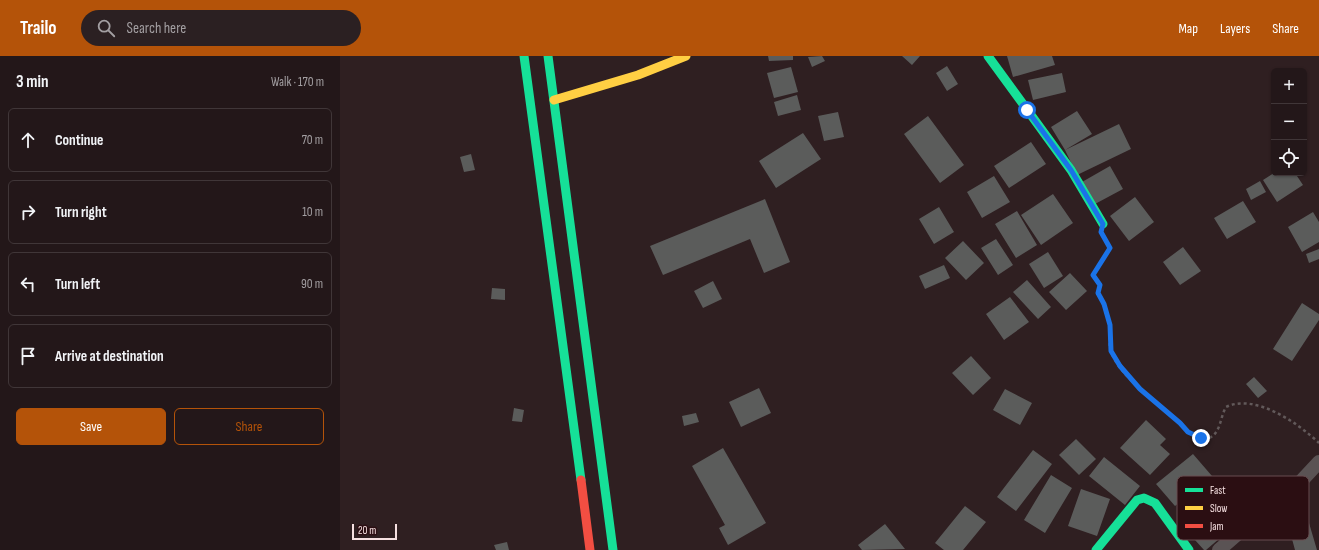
<!DOCTYPE html>
<meta charset="utf-8">
<style>
:root{--surface:#231719;--page:#2b2022;--text:#f1f3f6;--muted:#a39fa2;--line:#403638;--accent:#b45309}
body{margin:0;font-family:"Sofia Sans Condensed",sans-serif;background:var(--page);color:var(--text)}
.controls{position:absolute;right:12px;top:12px;display:grid;overflow:hidden;border-radius:6px;box-shadow:0 1px 3px #0004}
.controls button{width:36px;height:36px;display:grid;place-items:center;padding:0;border:0;border-bottom:1px solid var(--line);background:var(--surface);color:var(--text);font:20px sans-serif}
.scale{position:absolute;left:12px;bottom:10px;width:45px;box-sizing:border-box;padding-left:4px;border:2px solid #f6e0e1;border-top:0;font-size:11px;line-height:14px;white-space:nowrap;color:#f6e0e1;-webkit-text-stroke:3px #2b0e12;paint-order:stroke}
.stop{position:absolute;width:12px;height:12px;margin:-9px;border:3px solid #1a73e8;border-radius:50%;background:#fff}
.stop.end{background:#1a73e8;border-color:#fff;box-shadow:0 1px 4px #0008}
.list{margin:0;padding:0;list-style:none}
h2{display:flex;justify-content:space-between;align-items:center;height:52px;margin:0;padding:0 16px;font-size:17px}
h2 small{font-size:13px;font-weight:400;color:var(--muted)}
.list li{display:grid;grid-template-columns:26px 1fr auto;gap:12px;align-items:center;box-sizing:border-box;height:64px;margin:0 8px 8px;padding:0 8px;border:1px solid var(--line);border-radius:6px}
.list b{display:block;font-size:15px;white-space:nowrap}
.list em{font-size:13px;font-style:normal;color:var(--muted)}
.actions{display:flex;gap:8px;padding:12px 16px}
.actions a{flex:1;padding:9px 0;border:1px solid var(--accent);border-radius:6px;text-align:center;font-size:14px;color:var(--accent)}
.actions .main{background:var(--accent);color:#fff}
.icon{flex:none;width:22px;height:22px;fill:none;stroke:currentColor;stroke-width:2;stroke-linecap:round;stroke-linejoin:round}
.map{position:relative;flex:none;width:979px;height:494px;overflow:hidden}
header{display:flex;align-items:center;gap:24px;box-sizing:border-box;height:56px;padding:0 20px;background:var(--accent);color:#fff}
header strong{font-size:19px}
nav{display:flex;gap:22px;margin-inline-start:auto;font-size:14px}
.search{width:280px;height:36px;background:var(--page);display:flex;align-items:center;gap:10px;box-sizing:border-box;padding:0 14px;border-radius:22px;color:var(--muted);font-size:15px}
main{display:flex}
aside{flex:1;background:var(--surface)}
.map>svg:first-child{display:block}
.building{fill:#5b5c5b}
.lines{fill:none;stroke-linecap:round;stroke-linejoin:round}
.path{stroke:#62595a;stroke-width:2.5;stroke-dasharray:3 3;stroke-linecap:butt}
.street{stroke:#5a5354;stroke-width:14}
.fast{stroke:#16e098;stroke-width:9}
.slow{stroke:#ffcf43;stroke-width:9}
.jam{stroke:#f24e42;stroke-width:9}
.route{stroke:#1a73e8;stroke-width:5}
.key{fill:#2b0e12;stroke:#684d50;stroke-width:1}
.key-label{font-size:11px;fill:#f6e0e1}
</style>
<header>
<strong>Trailo</strong>
<div class="search"><svg class="icon" aria-label="search" viewBox="0 0 24 24"><circle cx="10" cy="10" r="6"/><path d="M15 15l6 6"/></svg>Search here</div>
<nav><a>Map</a><a>Layers</a><a>Share</a></nav>
</header>
<main>
<aside>
<h2>3 min<small>Walk · 170 m</small></h2>
<ul class="list">
<li><svg class="icon" aria-label="ahead" viewBox="0 0 24 24"><path d="M12 20V5M6 11l6-6 6 6"/></svg><div><b>Continue</b></div><em>70 m</em></li>
<li><svg class="icon" aria-label="right" viewBox="0 0 24 24"><path d="M7 20v-9h11M14 6l5 5-5 5"/></svg><div><b>Turn right</b></div><em>10 m</em></li>
<li><svg class="icon" aria-label="left" viewBox="0 0 24 24"><path d="M17 20v-9H6M10 6l-5 5 5 5"/></svg><div><b>Turn left</b></div><em>90 m</em></li>
<li><svg class="icon" aria-label="arrive" viewBox="0 0 24 24"><path d="M6 21V4h12l-3 4 3 4H6"/></svg><div><b>Arrive at destination</b></div></li>
</ul>
<div class="actions"><a class="main">Save</a><a>Share</a></div>
</aside>
<div class="map">
<svg width="979" height="494" viewBox="0 0 979 494">
<rect width="100%" height="100%" fill="#2f1f21"/>
<path class="building" d="M 428,0 L 453,0 L 453,4 L 429,5 Z
M 482,0 L 485,5 L 472,11 L 468,1 Z
M 562,0 L 580,0 L 572,9 Z
M 667,0 L 712,0 L 715,9 L 673,21 Z
M 607,10 L 618,28 L 607,35 L 596,17 Z
M 451,11 L 458,36 L 434,42 L 427,17 Z
M 722,17 L 726,36 L 693,44 L 688,24 Z
M 457,39 L 461,54 L 438,60 L 434,46 Z
M 737,55 L 752,78 L 725,94 L 711,71 Z
M 498,56 L 504,81 L 484,85 L 478,60 Z
M 588,60 L 624,109 L 600,127 L 564,78 Z
M 779,68 L 791,93 L 737,119 L 725,94 Z
M 463,77 L 481,103 L 436,132 L 419,105 Z
M 691,86 L 706,108 L 669,132 L 654,110 Z
M 131,98 L 135,114 L 124,116 L 120,101 Z
M 770,110 L 783,133 L 755,148 L 742,126 Z
M 934,117 L 955,117 L 963,129 L 937,146 L 923,124 Z
M 654,120 L 670,146 L 642,162 L 627,136 Z
M 920,125 L 926,136 L 911,144 L 906,133 Z
M 713,138 L 733,167 L 701,189 L 681,159 Z
M 795,141 L 814,166 L 789,185 L 770,160 Z
M 425,143 L 450,206 L 424,217 L 410,183 L 323,219 L 310,190 Z
M 903,145 L 916,166 L 887,183 L 874,162 Z
M 599,151 L 614,176 L 594,188 L 579,163 Z
M 677,155 L 697,189 L 676,202 L 655,168 Z
M 973,156 L 979,166 L 979,186 L 962,196 L 948,171 Z
M 656,183 L 673,209 L 658,219 L 641,192 Z
M 623,185 L 644,207 L 626,224 L 605,202 Z
M 843,191 L 861,215 L 840,229 L 823,206 Z
M 979,193 L 979,203 L 969,207 L 966,198 Z
M 708,196 L 723,220 L 704,232 L 689,208 Z
M 604,209 L 610,222 L 585,233 L 579,220 Z
M 730,217 L 747,235 L 726,254 L 709,236 Z
M 687,224 L 711,251 L 698,263 L 673,236 Z
M 373,225 L 382,243 L 363,252 L 354,235 Z
M 152,232 L 165,233 L 165,244 L 151,243 Z
M 670,241 L 689,266 L 664,284 L 646,258 Z
M 962,247 L 979,258 L 979,264 L 952,305 L 933,293 Z
M 631,300 L 651,322 L 633,339 L 612,317 Z
M 914,321 L 927,335 L 918,342 L 906,328 Z
M 419,332 L 431,357 L 401,371 L 389,346 Z
M 665,333 L 692,347 L 680,369 L 653,354 Z
M 174,352 L 184,354 L 182,366 L 172,365 Z
M 356,357 L 359,366 L 344,370 L 342,360 Z
M 806,364 L 826,383 L 820,389 L 830,398 L 810,419 L 780,392 Z
M 736,383 L 756,403 L 739,419 L 719,399 Z
M 383,392 L 426,467 L 388,489 L 379,472 L 385,469 L 352,410 Z
M 693,394 L 712,408 L 676,455 L 657,441 Z
M 853,398 L 872,420 L 835,450 L 816,428 Z
M 764,401 L 800,430 L 785,449 L 749,420 Z
M 711,419 L 732,432 L 705,477 L 684,464 Z
M 741,433 L 770,443 L 757,480 L 728,470 Z
M 625,450 L 646,466 L 623,494 L 604,494 L 595,487 Z
M 852,451 L 880,482 L 866,494 L 864,494 L 837,464 Z
M 969,467 L 977,494 L 955,494 L 949,472 Z
M 545,468 L 565,493 L 522,494 L 518,489 Z
M 167,486 L 169,494 L 156,494 L 154,489 Z"/>
<g class="lines">
<path class="path" d="M 765,184 L 770,192 L 753,219 L 760,229 L 758,237 C 763,247 767,258 770,269 C 771,277 768,288 771,296 C 780,321 818,348 838,365 C 842,368 845,374 849,376 C 853,380 863,384 869,382 C 881,377 880,361 886,351 C 915,337 958,367 979,387"/>
<path class="street" d="M 879,494 L 917,461 L 952,435 L 979,406"/>
<path class="fast" d="M 184,0 L 241,424
M 208,0 L 273,494
M 648,0 L 731,114 L 763,168
M 756,494 L 797,444 L 804,442 L 815,447 L 849,494"/>
<path class="slow" d="M 214,44 L 298,19 L 346,0"/>
<path class="jam" d="M 241,424 L 250,494"/>
</g>
<g class="lines">
<path class="route" d="M 687,54 L 731,114 L 763,168 L 761,176 L 770,192 L 753,219 L 760,229 L 758,237 L 764,248 L 770,269 L 771,295 L 780,310 L 800,333 L 840,367 L 848,376 L 861,382"/>
</g>
<rect x="837" y="420" width="132" height="64" rx="6" class="key"/>
<rect x="845" y="432" width="18" height="4" fill="#16e098"/>
<rect x="845" y="450" width="18" height="4" fill="#ffcf43"/>
<rect x="845" y="468" width="18" height="4" fill="#f24e42"/>
<g class="key-label">
<text x="870" y="438">Fast</text>
<text x="870" y="456">Slow</text>
<text x="870" y="474">Jam</text>
</g>
</svg>
<div class="controls">
<button>+</button>
<button>−</button>
<button><svg class="icon" aria-label="locate" viewBox="0 0 24 24"><circle cx="12" cy="12" r="6"/><path d="M12 2v4M12 18v4M2 12h4M18 12h4"/></svg></button>
</div>
<div class="scale">20 m</div>
<div class="stop" style="left:687px;top:54px"></div>
<div class="stop end" style="left:861px;top:382px"></div>
</div>
</main>
